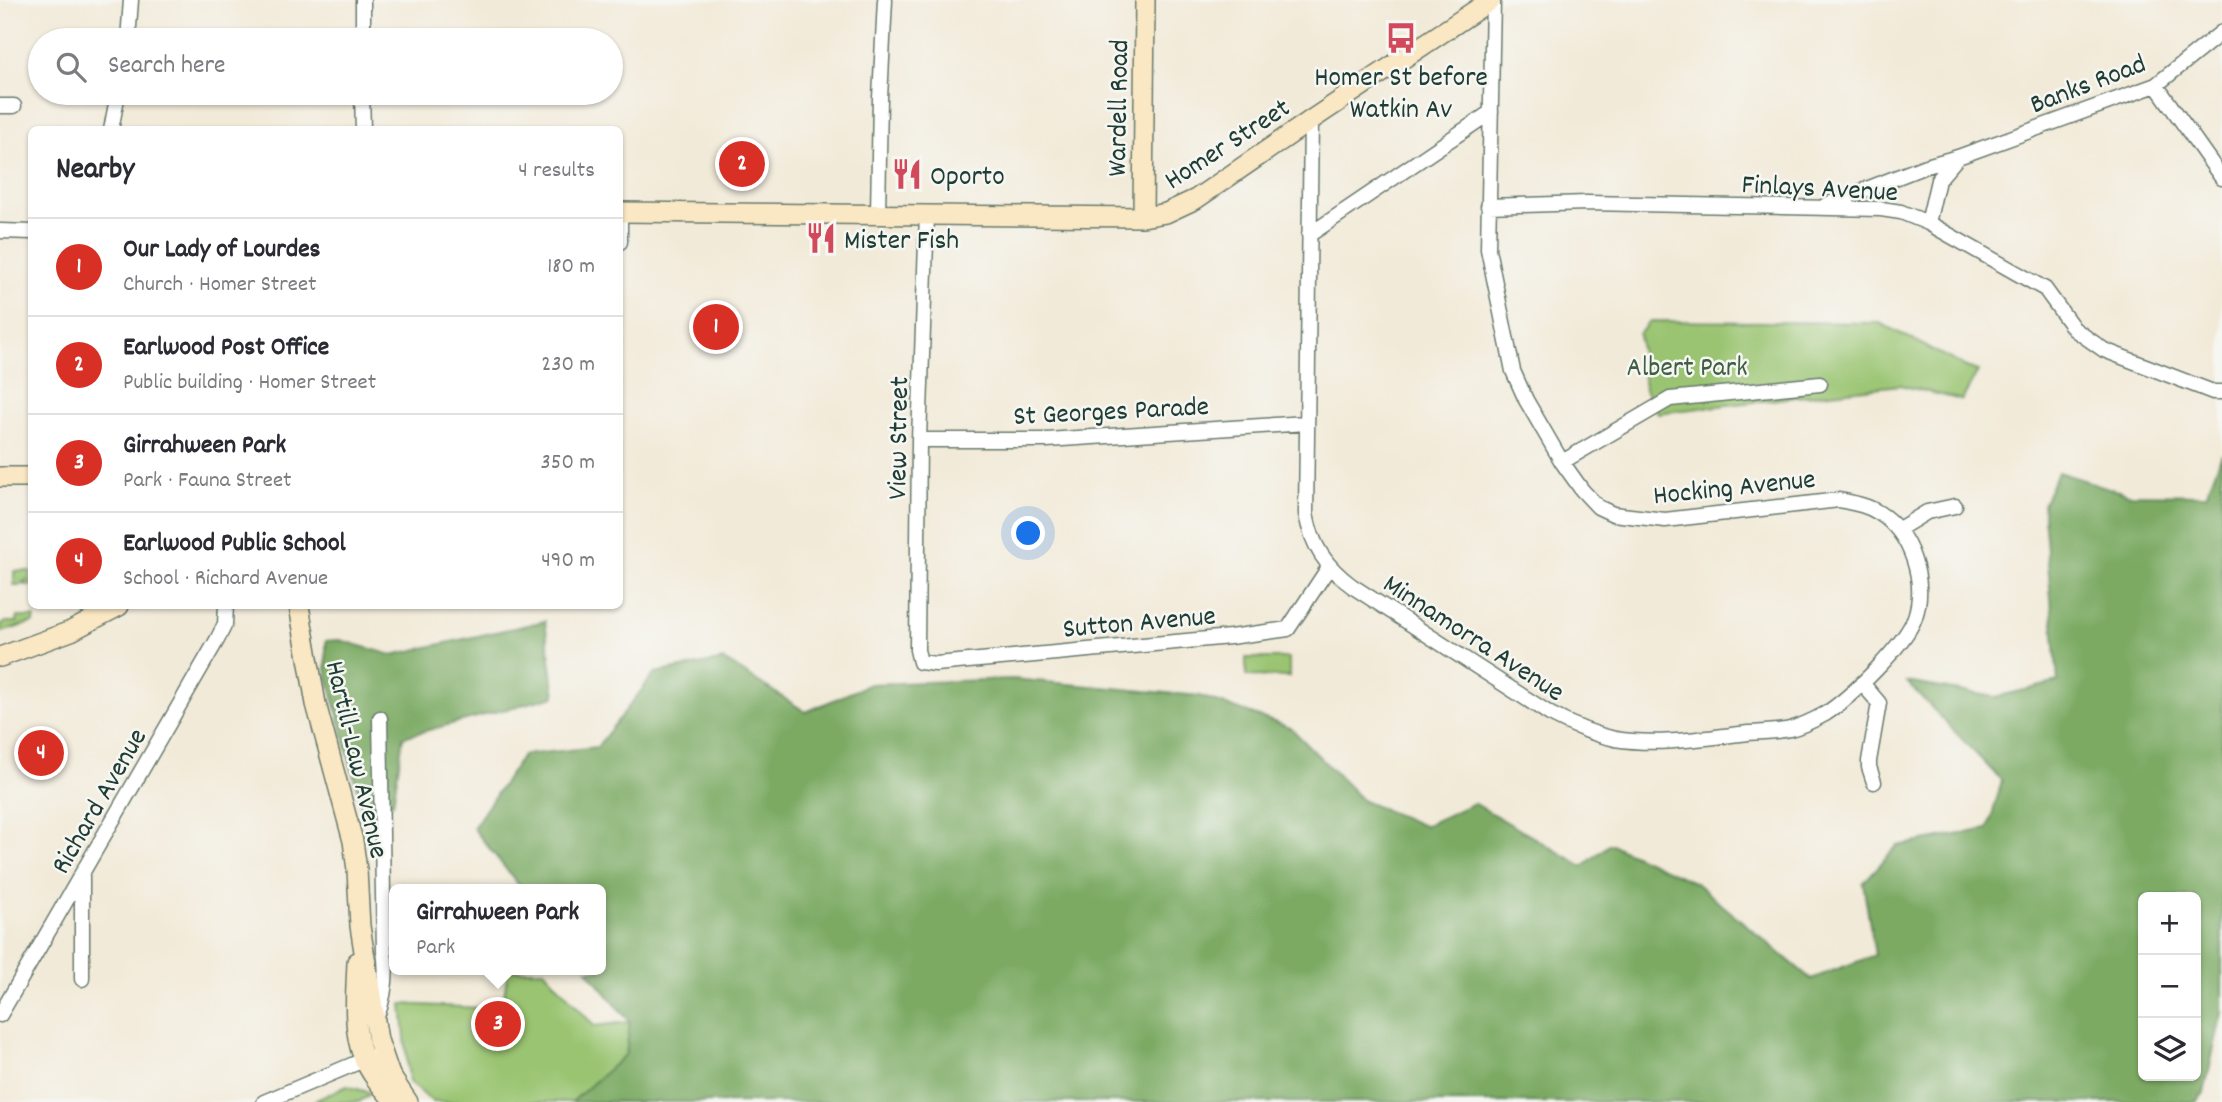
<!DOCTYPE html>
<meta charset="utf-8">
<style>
:root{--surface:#fff;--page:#f2f2f3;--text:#2b2b33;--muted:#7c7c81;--line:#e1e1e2;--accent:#d93025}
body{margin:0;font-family:Dekko,sans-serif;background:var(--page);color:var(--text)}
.controls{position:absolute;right:21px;bottom:21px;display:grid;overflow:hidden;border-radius:10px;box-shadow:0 2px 5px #0004}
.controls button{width:63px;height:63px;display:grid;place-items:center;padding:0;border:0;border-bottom:2px solid var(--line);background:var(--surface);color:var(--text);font:35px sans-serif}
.you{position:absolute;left:1029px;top:534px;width:24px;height:24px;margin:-18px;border:5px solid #fff;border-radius:50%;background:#1a73e8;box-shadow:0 0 0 10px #1a73e833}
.badge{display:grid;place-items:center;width:46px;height:46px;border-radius:50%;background:var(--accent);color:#fff;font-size:23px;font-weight:700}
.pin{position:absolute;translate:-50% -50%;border:4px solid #fff;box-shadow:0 2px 7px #0006}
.popup{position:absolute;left:389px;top:884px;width:217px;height:91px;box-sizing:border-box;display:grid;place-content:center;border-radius:10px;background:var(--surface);filter:drop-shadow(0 2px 5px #0005);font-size:23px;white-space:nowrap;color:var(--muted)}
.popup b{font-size:26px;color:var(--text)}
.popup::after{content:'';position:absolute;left:50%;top:100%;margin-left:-14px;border:14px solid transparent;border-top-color:var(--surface)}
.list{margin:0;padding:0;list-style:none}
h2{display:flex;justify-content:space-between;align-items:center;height:91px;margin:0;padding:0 28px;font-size:30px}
h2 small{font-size:23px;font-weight:400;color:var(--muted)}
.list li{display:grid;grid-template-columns:46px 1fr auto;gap:21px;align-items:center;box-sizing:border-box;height:98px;padding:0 28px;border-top:2px solid var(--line)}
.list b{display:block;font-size:26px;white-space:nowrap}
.list p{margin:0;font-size:23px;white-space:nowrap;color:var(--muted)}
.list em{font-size:23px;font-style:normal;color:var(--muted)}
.icon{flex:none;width:38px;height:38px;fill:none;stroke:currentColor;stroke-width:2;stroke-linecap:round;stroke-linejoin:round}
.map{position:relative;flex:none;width:2222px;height:1102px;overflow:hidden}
.search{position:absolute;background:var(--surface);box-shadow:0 2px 5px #0004;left:28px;top:28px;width:595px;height:77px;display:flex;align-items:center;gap:18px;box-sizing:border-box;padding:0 24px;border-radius:38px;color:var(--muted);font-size:26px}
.panel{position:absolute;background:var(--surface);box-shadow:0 2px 5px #0004;left:28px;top:126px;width:595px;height:483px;border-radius:10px}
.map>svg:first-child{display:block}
.green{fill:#9ac471;stroke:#5c8052;stroke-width:2}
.forest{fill:#7baa63;stroke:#4d744c;stroke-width:2;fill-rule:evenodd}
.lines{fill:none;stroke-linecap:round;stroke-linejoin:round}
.street-casing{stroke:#697a6d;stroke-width:17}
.secondary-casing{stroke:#697a6d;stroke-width:22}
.street{stroke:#fff;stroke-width:14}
.secondary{stroke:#fae7c3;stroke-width:19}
.labels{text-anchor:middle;stroke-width:5;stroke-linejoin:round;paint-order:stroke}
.poi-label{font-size:28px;fill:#1f3d34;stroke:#f6f6f2;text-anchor:start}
.street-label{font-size:28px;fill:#1f3d34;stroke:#f6f6f2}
.park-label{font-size:28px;fill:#3e5f43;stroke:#f6f6f2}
</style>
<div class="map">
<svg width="2222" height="1102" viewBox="0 0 2222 1102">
<rect width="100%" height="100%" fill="#f6f6f2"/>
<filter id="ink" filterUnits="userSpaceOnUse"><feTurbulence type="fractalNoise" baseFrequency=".0143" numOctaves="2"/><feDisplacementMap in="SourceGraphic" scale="14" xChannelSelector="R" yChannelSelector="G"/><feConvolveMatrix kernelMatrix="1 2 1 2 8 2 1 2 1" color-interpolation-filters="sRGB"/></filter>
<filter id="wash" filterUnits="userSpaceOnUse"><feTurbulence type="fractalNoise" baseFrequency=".00686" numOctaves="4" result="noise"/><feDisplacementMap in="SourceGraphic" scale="28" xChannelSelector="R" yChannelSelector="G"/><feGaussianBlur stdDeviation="1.57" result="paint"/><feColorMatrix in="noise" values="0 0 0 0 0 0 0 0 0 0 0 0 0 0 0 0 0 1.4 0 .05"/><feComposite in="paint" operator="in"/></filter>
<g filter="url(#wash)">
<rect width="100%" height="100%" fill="#f2ead8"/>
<path class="green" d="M 1650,321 L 1880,323 L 1966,367 L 1978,371 L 1962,400 L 1900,385 L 1658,413 L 1645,390 L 1639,334 Z
M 14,571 L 30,571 L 31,585 L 24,585 L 27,579 L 20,585 L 14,585 Z
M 17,617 L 35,617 L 34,622 L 2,632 L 1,625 L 6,622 L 17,622 Z
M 1246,658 L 1289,658 L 1289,677 L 1246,676 Z
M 508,970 L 544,970 L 594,1026 L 630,1022 L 626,1054 L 572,1102 L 433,1102 L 409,1082 L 402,1004 L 502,1009 Z
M 347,1086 L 371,1093 L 359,1102 L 312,1102 Z"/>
<path class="forest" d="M 2222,454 L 2222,1012 L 2204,1093 L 2196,1102 L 572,1102 L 626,1054 L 630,1022 L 587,970 L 601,970 L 601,889 L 522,889 L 473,828 L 523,755 L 597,747 L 655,673 L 724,660 L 806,712 L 870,684 L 1013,679 L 1200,696 L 1291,728 L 1363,801 L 1424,826 L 1474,803 L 1583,866 L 1610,844 L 1696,883 L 1811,979 L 1875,955 L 1863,883 L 1897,846 L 1988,829 L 2002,781 L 1907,682 L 1995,697 L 2058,682 L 2043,504 L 2058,472 L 2128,494 L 2206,495 ZM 2143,897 L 2196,897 L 2196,1076 L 2143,1076 Z
M 545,621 L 555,696 L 403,737 L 393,803 L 365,819 L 326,670 L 326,641 L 340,640 L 392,655 Z"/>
</g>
<g filter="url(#ink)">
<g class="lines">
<defs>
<path id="street" d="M 128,40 L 131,0
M 363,40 L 363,0
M 2156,85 L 2222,178
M 362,93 L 363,130
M 0,106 L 14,106
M 1311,120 L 1306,514 C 1312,546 1326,567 1352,586 L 1550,714 C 1571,725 1592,734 1615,739 C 1658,746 1705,738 1748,733 C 1762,732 1777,732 1790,729 C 1802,726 1814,720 1825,714 C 1849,699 1906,644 1915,617 C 1927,581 1911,533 1879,513 C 1867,505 1853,503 1839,500 L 1665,520 L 1613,514 L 1598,507 L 1582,490 L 1562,462 L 1526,400 L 1513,371 L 1488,249 L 1493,0
M 111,130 L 118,93
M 1826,205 L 1923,167 L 1958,157 L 2156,85 L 2222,32
M 1488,206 L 1587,203 L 1881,209 L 1901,212 L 1928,223 L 2045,289 L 2074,329 L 2104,350 L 2213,392 L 2222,392
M 878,214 L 880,98 L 885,0
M 927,214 L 919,440 L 917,650 L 920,662 L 936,664 L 1230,637 L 1288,629 L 1329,567
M 1928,223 L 1938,180 L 1957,158
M 0,231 L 32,232
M 1309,235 L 1491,112
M 620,242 L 620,212
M 919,440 L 1047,440 L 1306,423
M 1562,462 L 1670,399 L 1820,384
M 1899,529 L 1927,512 L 1955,506
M 1862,683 L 1879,703 L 1869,761 L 1869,767 L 1874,782
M 82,876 L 82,979
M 0,1015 L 217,640 L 225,624 L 226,606
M 376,1019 C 385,996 388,975 384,951 L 380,718
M 264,1102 L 373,1056"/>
<path id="secondary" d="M 620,212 L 1143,217 L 1166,213 L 1196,199 L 1311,120 L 1491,0
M 1143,217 L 1145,0
M 0,477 L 32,477
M 299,606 L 316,704 L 353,841 L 357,870 L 360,926 L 378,1040 L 390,1075 L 408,1102
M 0,657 L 71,631 L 119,606
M 357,962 C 356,991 352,1029 363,1056 C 370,1074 383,1088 395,1102"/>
</defs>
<use href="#street" class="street-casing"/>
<use href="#secondary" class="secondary-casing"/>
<use href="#street" class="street"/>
<use href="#secondary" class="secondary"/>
</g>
</g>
<defs>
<symbol id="bus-bare" viewBox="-9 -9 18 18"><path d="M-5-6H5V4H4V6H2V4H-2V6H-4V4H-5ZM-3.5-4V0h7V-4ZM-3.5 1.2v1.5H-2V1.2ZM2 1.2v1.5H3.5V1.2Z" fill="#d1495b" stroke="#f6f6f2" stroke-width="2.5" paint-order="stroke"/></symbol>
<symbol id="restaurant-bare" viewBox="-9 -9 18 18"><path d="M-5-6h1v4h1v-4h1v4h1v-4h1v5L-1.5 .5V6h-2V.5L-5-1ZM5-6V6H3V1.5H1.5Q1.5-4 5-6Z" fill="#d1495b" stroke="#f6f6f2" stroke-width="2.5" paint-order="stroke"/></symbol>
</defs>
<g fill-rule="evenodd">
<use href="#bus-bare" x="1379" y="16" width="44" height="44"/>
<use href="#restaurant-bare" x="885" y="152" width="44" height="44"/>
<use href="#restaurant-bare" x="799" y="216" width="44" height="44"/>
</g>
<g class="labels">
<g class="poi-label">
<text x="1401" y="85" text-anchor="middle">Homer St before<tspan x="1401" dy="32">Watkin Av</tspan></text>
<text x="930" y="184">Oporto</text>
<text x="844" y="248">Mister Fish</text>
</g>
<g class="street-label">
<text transform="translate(2087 82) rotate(-21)" y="10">Banks Road</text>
<text transform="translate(1116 108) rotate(-89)" y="10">Wardell Road</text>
<text transform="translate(1226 142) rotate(-33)" y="10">Homer Street</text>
<text transform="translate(1820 186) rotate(3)" y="10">Finlays Avenue</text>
<text transform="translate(1111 409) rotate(-3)" y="10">St Georges Parade</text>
<text transform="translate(896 438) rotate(-89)" y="10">View Street</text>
<text transform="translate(1734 485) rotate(-6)" y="10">Hocking Avenue</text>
<text transform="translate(1139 620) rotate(-5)" y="10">Sutton Avenue</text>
<text transform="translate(1475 636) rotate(33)" y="10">Minnamorra Avenue</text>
<text transform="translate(359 759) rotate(77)" y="10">Hartill-Law Avenue</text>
<text transform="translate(97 800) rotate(-60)" y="10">Richard Avenue</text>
</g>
<g class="park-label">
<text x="1687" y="375">Albert Park</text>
</g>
</g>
</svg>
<div class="controls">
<button>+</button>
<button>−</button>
<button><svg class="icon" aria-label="layers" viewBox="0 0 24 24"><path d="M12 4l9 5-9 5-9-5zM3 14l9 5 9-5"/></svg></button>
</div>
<div class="you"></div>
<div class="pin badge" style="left:716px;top:327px">1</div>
<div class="pin badge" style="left:742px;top:164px">2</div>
<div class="pin badge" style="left:498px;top:1024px">3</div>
<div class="popup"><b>Girrahween Park</b>Park</div>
<div class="pin badge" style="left:41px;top:753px">4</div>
<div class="search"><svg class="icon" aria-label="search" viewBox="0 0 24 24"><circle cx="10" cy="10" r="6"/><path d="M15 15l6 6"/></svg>Search here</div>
<section class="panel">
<h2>Nearby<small>4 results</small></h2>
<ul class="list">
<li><span class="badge">1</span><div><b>Our Lady of Lourdes</b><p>Church · Homer Street</p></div><em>180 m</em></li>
<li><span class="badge">2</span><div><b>Earlwood Post Office</b><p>Public building · Homer Street</p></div><em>230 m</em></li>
<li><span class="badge">3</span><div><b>Girrahween Park</b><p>Park · Fauna Street</p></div><em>350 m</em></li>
<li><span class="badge">4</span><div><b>Earlwood Public School</b><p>School · Richard Avenue</p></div><em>490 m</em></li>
</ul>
</section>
</div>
